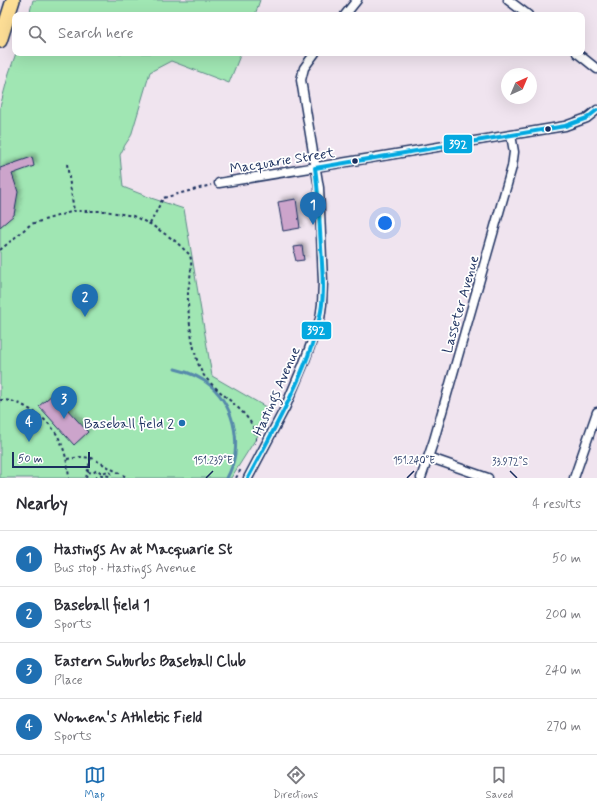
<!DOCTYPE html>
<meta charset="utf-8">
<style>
:root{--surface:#fff;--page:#f2f2f3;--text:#2b2b33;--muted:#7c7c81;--line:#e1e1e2;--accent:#1f6fb2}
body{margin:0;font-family:Mynerve,sans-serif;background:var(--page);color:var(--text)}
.compass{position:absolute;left:501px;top:68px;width:36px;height:36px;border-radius:50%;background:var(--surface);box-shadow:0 4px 16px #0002;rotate:44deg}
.scale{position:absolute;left:12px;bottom:10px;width:78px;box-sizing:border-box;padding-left:4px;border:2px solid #1b2f5e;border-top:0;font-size:11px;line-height:14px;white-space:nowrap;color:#1b2f5e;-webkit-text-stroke:3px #fff;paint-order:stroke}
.you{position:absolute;left:385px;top:223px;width:14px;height:14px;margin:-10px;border:3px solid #fff;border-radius:50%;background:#1a73e8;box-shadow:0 0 0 6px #1a73e833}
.badge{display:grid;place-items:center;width:26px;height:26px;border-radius:50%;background:var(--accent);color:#fff;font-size:13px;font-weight:700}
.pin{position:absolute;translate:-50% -33px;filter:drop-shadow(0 1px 2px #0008)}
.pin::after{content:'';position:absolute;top:21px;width:14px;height:12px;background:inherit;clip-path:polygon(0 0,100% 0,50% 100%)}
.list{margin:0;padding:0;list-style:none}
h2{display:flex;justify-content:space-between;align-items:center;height:52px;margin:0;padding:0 16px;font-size:17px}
h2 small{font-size:13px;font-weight:400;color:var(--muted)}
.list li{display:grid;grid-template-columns:26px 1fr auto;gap:12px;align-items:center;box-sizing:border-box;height:56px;padding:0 16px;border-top:1px solid var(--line)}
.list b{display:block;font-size:15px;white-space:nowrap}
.list p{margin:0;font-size:13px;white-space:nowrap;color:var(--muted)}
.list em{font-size:13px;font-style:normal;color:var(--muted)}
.icon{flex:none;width:22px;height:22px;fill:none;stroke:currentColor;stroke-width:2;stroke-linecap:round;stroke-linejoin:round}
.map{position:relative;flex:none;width:597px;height:478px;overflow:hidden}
.search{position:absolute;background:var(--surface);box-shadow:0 4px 16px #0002;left:12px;right:12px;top:12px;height:44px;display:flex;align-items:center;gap:10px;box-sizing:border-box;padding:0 14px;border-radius:8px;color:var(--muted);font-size:15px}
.sheet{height:276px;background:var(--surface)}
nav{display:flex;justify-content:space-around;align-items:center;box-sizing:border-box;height:56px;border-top:1px solid var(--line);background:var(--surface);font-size:11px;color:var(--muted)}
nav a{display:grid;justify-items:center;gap:2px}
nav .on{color:var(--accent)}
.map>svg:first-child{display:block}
.green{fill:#a0e6b3;stroke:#5e8a88}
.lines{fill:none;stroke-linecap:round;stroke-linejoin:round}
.stream{stroke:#568aab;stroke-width:3}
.building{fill:#cca4cb;stroke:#1b2f5e;filter:url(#shadow)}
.minor-casing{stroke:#1b2f5e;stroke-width:11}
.primary-casing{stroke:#1b2f5e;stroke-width:16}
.path{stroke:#1b2f5e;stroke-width:2;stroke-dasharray:3 3;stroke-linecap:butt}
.minor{stroke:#fff;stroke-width:8}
.primary{stroke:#fdde96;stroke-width:13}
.bus-1-casing{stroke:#fff;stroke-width:7}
.bus-1{stroke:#03a8e0;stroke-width:4}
.ticks{fill:none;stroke:#1b2f5e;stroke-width:1.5}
.bus-dot{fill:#1b2f5e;stroke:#fff;stroke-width:1.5}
.poi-dot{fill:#1f6fb2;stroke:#fff;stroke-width:1.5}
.labels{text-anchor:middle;stroke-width:3.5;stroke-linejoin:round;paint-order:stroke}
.street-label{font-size:14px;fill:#1b2f5e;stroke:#fff}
.poi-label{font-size:14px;fill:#1b2f5e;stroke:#fff;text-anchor:end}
.ticks-label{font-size:10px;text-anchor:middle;fill:#1b2f5e;stroke:#fff;stroke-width:3.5;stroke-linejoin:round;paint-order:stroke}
.line-badge{stroke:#fff;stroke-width:1.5}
.badge-label{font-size:11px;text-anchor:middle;font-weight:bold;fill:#fff}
</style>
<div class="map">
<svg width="597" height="478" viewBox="0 0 597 478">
<defs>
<filter id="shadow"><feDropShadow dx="3.5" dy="-3.5" stdDeviation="2" flood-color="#0004"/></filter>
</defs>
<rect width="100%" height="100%" fill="#f0e4ef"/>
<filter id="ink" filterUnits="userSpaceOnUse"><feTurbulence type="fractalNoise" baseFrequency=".025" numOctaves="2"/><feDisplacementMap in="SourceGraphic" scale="8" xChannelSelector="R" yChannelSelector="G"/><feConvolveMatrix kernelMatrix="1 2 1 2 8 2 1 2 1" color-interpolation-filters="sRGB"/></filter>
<g filter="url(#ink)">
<path class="green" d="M 33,0 L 260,0 L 255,15 L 29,15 Z
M 16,53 L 241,53 L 229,83 L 171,61 L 150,72 L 131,136 L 125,145 L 120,155 L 123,187 L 151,198 L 184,209 L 212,376 L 271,410 L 262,429 L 231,478 L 0,478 L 0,107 L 9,73 Z"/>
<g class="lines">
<path class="stream" d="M 175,369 C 188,372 201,377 211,386 C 236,409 243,448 227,478"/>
</g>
<path class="building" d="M 32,157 L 34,166 L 12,174 L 18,192 L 14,215 L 0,227 L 0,168 Z
M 296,199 L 300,228 L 283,231 L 278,202 Z
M 302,246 L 304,260 L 296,261 L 294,253 L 295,252 L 294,247 Z
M 53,394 L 88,432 L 74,445 L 39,406 Z"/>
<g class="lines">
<defs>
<path id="minor" d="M 508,0 L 528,15
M 345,15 L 357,0
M 577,53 L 597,69
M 219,183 L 565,126 L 587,118 L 597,110
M 428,457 L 488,478
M 248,478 L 285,408 L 304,363 L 320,319 L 322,304 L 323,282 L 319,188 L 301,80 L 304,68 L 315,53
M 421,478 L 434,440 L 512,167 L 514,152 L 511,135
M 574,478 L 597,412"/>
<path id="primary" d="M 0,41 L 13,0"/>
</defs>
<use href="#minor" class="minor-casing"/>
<use href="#primary" class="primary-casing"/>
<path class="path" d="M 67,164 L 74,211
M 150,224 L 163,198 L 211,185
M 0,250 L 31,224 L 74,211 L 105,211 L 133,216 L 150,224 L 174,240 L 190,255 L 191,260 C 192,271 189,282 188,293 C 187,311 193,359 203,374 C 214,392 264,419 255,444
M 0,400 C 11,400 20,403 29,409 C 58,425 66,447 69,478
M 67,459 L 81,457 L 92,458 L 128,478
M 88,472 L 93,473 L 97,470 L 102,473 L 108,471 L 112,474
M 86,478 L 91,457
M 95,478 L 101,475 L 110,476
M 236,478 L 241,469"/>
<use href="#minor" class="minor"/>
<use href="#primary" class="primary"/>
<defs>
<path id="bus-1" d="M 315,168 L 565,126 L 587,118 L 597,110
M 248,478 C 275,427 310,368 321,311 C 325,290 322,268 321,247 C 319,220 319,194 315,168"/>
</defs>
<use href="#bus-1" class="bus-1-casing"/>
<use href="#bus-1" class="bus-1"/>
</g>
</g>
<path class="ticks" d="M 510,471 L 517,478M 206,478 L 213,471M 407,478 L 414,471"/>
<g class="bus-dot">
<circle cx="548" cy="129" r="3.5"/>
<circle cx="355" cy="161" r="3.5"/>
</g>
<circle class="poi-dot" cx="182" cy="423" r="4"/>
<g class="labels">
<g class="street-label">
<text transform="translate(282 160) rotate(-9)" y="5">Macquarie Street</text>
<text transform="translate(460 304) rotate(-74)" y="5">Lasseter Avenue</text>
<text transform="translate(276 391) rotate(-66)" y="5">Hastings Avenue</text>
</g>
<g class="poi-label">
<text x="174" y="428">Baseball field 2</text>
</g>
</g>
<g class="ticks-label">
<text x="213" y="464">151.239°E</text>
<text x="414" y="464">151.240°E</text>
<text x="510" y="465">33.972°S</text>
</g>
<g class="line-badge">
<rect x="443" y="134" width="30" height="20" rx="4" fill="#03a8e0"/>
<rect x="301" y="321" width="31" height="19" rx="4" fill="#03a8e0"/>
</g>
<g class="badge-label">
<text x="458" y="148">392</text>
<text x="316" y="334">392</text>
</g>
</svg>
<svg class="compass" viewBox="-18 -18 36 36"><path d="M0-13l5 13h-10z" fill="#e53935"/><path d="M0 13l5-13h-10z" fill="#7c7c81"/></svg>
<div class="scale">50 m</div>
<div class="you"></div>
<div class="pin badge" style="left:313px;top:225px">1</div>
<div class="pin badge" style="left:85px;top:317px">2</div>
<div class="pin badge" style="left:64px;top:419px">3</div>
<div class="pin badge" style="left:29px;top:442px">4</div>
<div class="search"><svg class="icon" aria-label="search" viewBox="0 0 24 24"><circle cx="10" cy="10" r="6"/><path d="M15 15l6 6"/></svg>Search here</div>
</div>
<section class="sheet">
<h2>Nearby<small>4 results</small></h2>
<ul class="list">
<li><span class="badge">1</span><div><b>Hastings Av at Macquarie St</b><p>Bus stop · Hastings Avenue</p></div><em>50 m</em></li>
<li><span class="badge">2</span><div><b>Baseball field 1</b><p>Sports</p></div><em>200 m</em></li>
<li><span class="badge">3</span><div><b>Eastern Suburbs Baseball Club</b><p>Place</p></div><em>240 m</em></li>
<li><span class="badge">4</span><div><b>Women's Athletic Field</b><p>Sports</p></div><em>270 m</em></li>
</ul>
</section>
<nav>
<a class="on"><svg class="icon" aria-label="map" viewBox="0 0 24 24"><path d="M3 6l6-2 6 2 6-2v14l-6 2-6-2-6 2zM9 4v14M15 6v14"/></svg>Map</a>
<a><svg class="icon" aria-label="directions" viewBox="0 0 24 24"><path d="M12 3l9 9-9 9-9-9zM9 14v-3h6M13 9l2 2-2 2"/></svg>Directions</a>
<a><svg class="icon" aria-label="saved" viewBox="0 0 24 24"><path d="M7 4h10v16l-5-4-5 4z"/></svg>Saved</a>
</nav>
